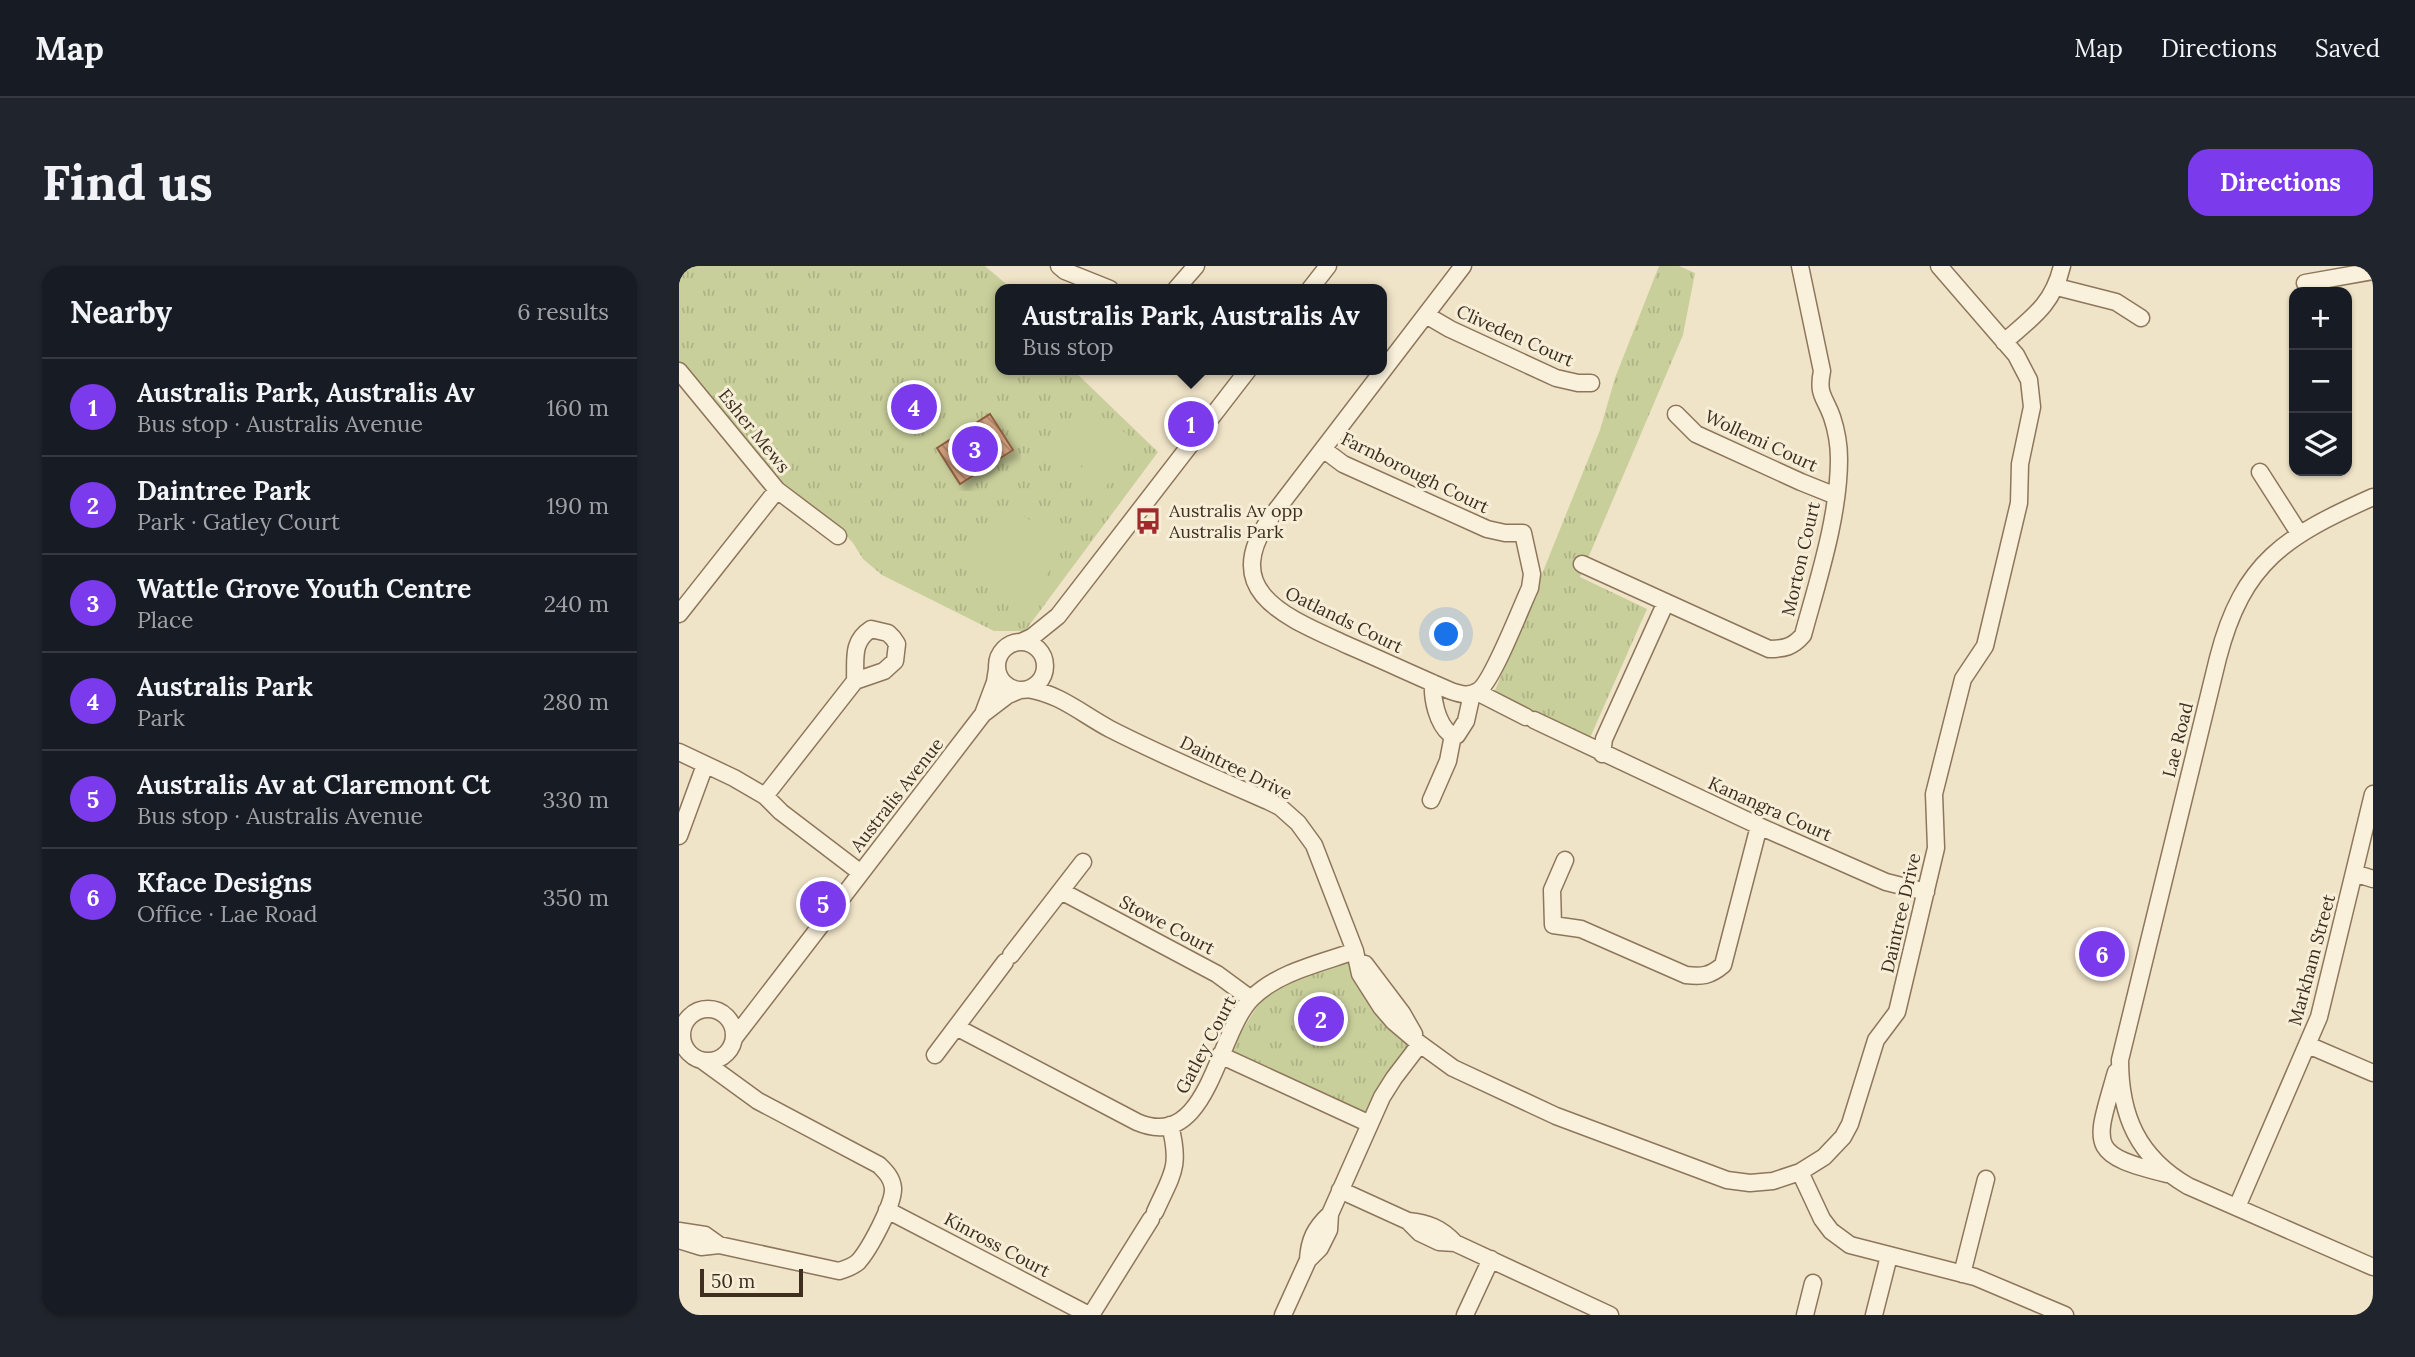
<!DOCTYPE html>
<meta charset="utf-8">
<style>
:root{--surface:#171b24;--page:#20242c;--text:#f1f3f6;--muted:#9ea1a6;--line:#363941;--accent:#7c3aed}
body{margin:0;font-family:Lora,serif;background:var(--page);color:var(--text)}
.controls{position:absolute;right:21px;top:21px;display:grid;overflow:hidden;border-radius:14px;box-shadow:0 2px 5px #0004}
.controls button{width:63px;height:63px;display:grid;place-items:center;padding:0;border:0;border-bottom:2px solid var(--line);background:var(--surface);color:var(--text);font:35px sans-serif}
.scale{position:absolute;left:21px;bottom:18px;width:103px;box-sizing:border-box;padding-left:7px;border:4px solid #3d2e20;border-top:0;font-size:19px;line-height:24px;white-space:nowrap;color:#3d2e20;-webkit-text-stroke:5px #f7eed8;paint-order:stroke}
.you{position:absolute;left:768px;top:369px;width:24px;height:24px;margin:-18px;border:5px solid #fff;border-radius:50%;background:#1a73e8;box-shadow:0 0 0 10px #1a73e833}
.badge{display:grid;place-items:center;width:46px;height:46px;border-radius:50%;background:var(--accent);color:#fff;font-size:23px;font-weight:700}
.pin{position:absolute;translate:-50% -50%;border:4px solid #fff;box-shadow:0 2px 7px #0006}
.popup{position:absolute;left:316px;top:18px;width:392px;height:91px;box-sizing:border-box;display:grid;place-content:center;border-radius:14px;background:var(--surface);filter:drop-shadow(0 2px 5px #0005);font-size:23px;white-space:nowrap;color:var(--muted)}
.popup b{font-size:26px;color:var(--text)}
.popup::after{content:'';position:absolute;left:50%;top:100%;margin-left:-14px;border:14px solid transparent;border-top-color:var(--surface)}
.list{margin:0;padding:0;list-style:none}
h2{display:flex;justify-content:space-between;align-items:center;height:91px;margin:0;padding:0 28px;font-size:30px}
h2 small{font-size:23px;font-weight:400;color:var(--muted)}
.list li{display:grid;grid-template-columns:46px 1fr auto;gap:21px;align-items:center;box-sizing:border-box;height:98px;padding:0 28px;border-top:2px solid var(--line)}
.list b{display:block;font-size:26px;white-space:nowrap}
.list p{margin:0;font-size:23px;white-space:nowrap;color:var(--muted)}
.list em{font-size:23px;font-style:normal;color:var(--muted)}
.icon{flex:none;width:38px;height:38px;fill:none;stroke:currentColor;stroke-width:2;stroke-linecap:round;stroke-linejoin:round}
.map{position:relative;flex:none;width:1694px;height:1049px;overflow:hidden;border-radius:21px}
header{display:flex;align-items:center;gap:42px;box-sizing:border-box;height:98px;padding:0 35px;background:var(--surface);border-bottom:2px solid var(--line)}
header strong{font-size:33px}
nav{display:flex;gap:38px;margin-inline-start:auto;font-size:24px}
.intro{display:flex;align-items:center;justify-content:space-between;box-sizing:border-box;height:168px;padding:0 42px}
h1{margin:0;font-size:49px}
.button{padding:18px 32px;border-radius:21px;background:var(--accent);color:#fff;font-size:24px;font-weight:700}
main{display:flex;gap:42px;padding:0 42px}
aside{flex:1;background:var(--surface);border-radius:21px;box-shadow:0 2px 5px #0004}
.map>svg:first-child{display:block}
.park{fill:url(#park-tufts)}
.pitch{fill:#c9cf9b}
.building{fill:url(#building-back-hatch);stroke:#8d5f41;stroke-width:2;filter:url(#shadow)}
.lines{fill:none;stroke-linecap:round;stroke-linejoin:round}
.minor-casing{stroke:#8d765c;stroke-width:19}
.minor{stroke:#faf1dc;stroke-width:16}
.labels{text-anchor:middle;stroke-width:6;stroke-linejoin:round;paint-order:stroke}
.street-label{font-size:18px;fill:#3d2e20;stroke:#f7eed8}
.poi-label{font-size:18px;fill:#3d2e20;stroke:#f7eed8;text-anchor:start}
</style>
<header>
<strong>Map</strong>
<nav><a>Map</a><a>Directions</a><a>Saved</a></nav>
</header>
<div class="intro"><h1>Find us</h1><a class="button">Directions</a></div>
<main>
<aside>
<h2>Nearby<small>6 results</small></h2>
<ul class="list">
<li><span class="badge">1</span><div><b>Australis Park, Australis Av</b><p>Bus stop · Australis Avenue</p></div><em>160 m</em></li>
<li><span class="badge">2</span><div><b>Daintree Park</b><p>Park · Gatley Court</p></div><em>190 m</em></li>
<li><span class="badge">3</span><div><b>Wattle Grove Youth Centre</b><p>Place</p></div><em>240 m</em></li>
<li><span class="badge">4</span><div><b>Australis Park</b><p>Park</p></div><em>280 m</em></li>
<li><span class="badge">5</span><div><b>Australis Av at Claremont Ct</b><p>Bus stop · Australis Avenue</p></div><em>330 m</em></li>
<li><span class="badge">6</span><div><b>Kface Designs</b><p>Office · Lae Road</p></div><em>350 m</em></li>
</ul>
</aside>
<div class="map">
<svg width="1694" height="1049" viewBox="0 0 1694 1049">
<defs>
<pattern id="park-tufts" width="24" height="20" patternUnits="userSpaceOnUse" patternTransform="scale(1.75)"><rect width="24" height="20" fill="#c9cf9b"/><path d="M3 7l-1-3M5 7V3M7 7l1-3M15 17l-1-3M17 17v-4M19 17l1-3" fill="none" stroke="#aeb285"/></pattern>
<pattern id="building-back-hatch" width="6" height="6" patternUnits="userSpaceOnUse" patternTransform="scale(1.75)"><rect width="6" height="6" fill="#cf9f7d"/><path d="M-1 5l2 2M0 0l6 6M5-1l2 2" fill="none" stroke="#a98266"/></pattern>
<filter id="shadow"><feDropShadow dx="6" dy="6" stdDeviation="3.5" flood-color="#0004"/></filter>
</defs>
<rect width="100%" height="100%" fill="#f0e4c8"/>
<path class="park" d="M 0,0 L 306,0 L 333,23 L 321,23 L 321,104 L 394,104 L 479,186 L 346,365 L 315,365 L 203,309 L 184,293 L 174,277 L 161,263 L 103,217 L 0,96 Z
M 980,0 L 1000,0 L 1016,7 L 1004,69 L 901,311 L 968,343 L 910,474 L 815,427 L 921,164 L 936,112 Z
M 671,695 L 733,780 L 687,849 L 548,788 L 588,725 Z"/>
<path class="pitch" d="M 404,136 L 429,155 L 391,205 L 366,186 Z
M 435,159 L 460,177 L 421,228 L 396,210 Z
M 325,239 L 388,276 L 350,339 L 288,302 Z"/>
<path class="building" d="M 311,148 L 334,184 L 281,218 L 258,182 Z"/>
<g class="lines">
<defs>
<path id="minor" d="M 380,0 L 386,5 L 431,23
M 1626,17 L 1694,5
M 1378,21 L 1437,36 L 1462,52
M 497,23 L 517,0
M 631,23 L 649,0
M 747,49 L 771,63 L 877,112 L 899,117 L 912,117
M 1325,76 C 1354,51 1374,38 1383,0
M 0,105 L 98,224 L 159,270
M 997,148 L 1017,168 L 1122,216 L 1157,230
M 644,183 L 664,198 L 808,263 L 826,267 L 844,267 L 853,308 L 851,322 C 842,341 813,417 799,425 C 790,431 781,428 772,425 C 737,410 703,394 668,379 C 610,352 538,327 592,251 L 784,0
M 1581,206 L 1620,267
M 1694,231 C 1607,270 1564,295 1539,392 L 1441,794 C 1441,850 1459,891 1509,920 L 1694,1001
M 903,298 L 1090,383 C 1105,383 1114,381 1124,369 C 1139,314 1160,250 1160,193 C 1160,180 1157,163 1153,151 C 1146,131 1138,129 1143,105 L 1121,0
M 0,348 L 98,224
M318 400a24 24 0 1 1 48 0a24 24 0 1 1-48 0Z
M 342,376 L 353,371 L 379,350 L 569,104
M 754,417 C 753,433 758,457 771,468 L 778,469 L 787,455 L 793,428
M 349,423 C 381,428 403,448 431,463 C 482,489 536,512 589,535 L 601,541 L 619,557 L 635,579 L 676,685 L 681,708 L 702,741 L 715,756 L 741,778 L 774,802 L 877,850 L 1048,914 L 1071,917 L 1094,915 L 1121,906 L 1145,891 L 1164,871 L 1171,858 L 1197,774 L 1218,746 L 1257,582 L 1255,528 L 1284,413 L 1306,380 L 1340,237 L 1341,198 L 1353,141 L 1350,114 L 1337,89 L 1260,0
M 798,426 L 847,451
M 304,448 L 316,416 L 318,403
M 855,454 L 1080,560 L 1207,616 L 1247,626
M 0,486 L 55,512 L 86,530 L 102,546 L 182,607
M 923,488 L 925,473 L 987,336
M 86,530 L 176,415 L 205,405 L 216,395 L 218,378 L 214,372 L 209,367 L 192,363 C 172,376 177,393 176,415
M 752,534 L 769,495 L 774,469
M 0,570 L 26,499
M 886,594 L 873,624 L 874,659 L 902,663 L 1007,709 C 1023,711 1031,710 1044,699 L 1080,560
M 1675,607 L 1694,613
M 382,625 L 538,708 L 572,733
M 332,689 L 404,596
M 686,698 L 723,747 L 735,768
M3 769a26 26 0 1 1 52 0a26 26 0 1 1-52 0Z
M 277,761 L 458,856 C 530,887 537,768 573,732 C 599,706 642,697 676,685
M 56,771 L 304,448 L 329,429 L 341,424
M 1629,779 L 1694,807
M 256,789 L 326,696
M 541,789 L 691,858
M 1437,806 C 1416,880 1407,888 1488,908
M 1121,906 L 1143,953 L 1152,965 L 1171,979 L 1296,1011 L 1386,1049
M 661,924 L 729,955 L 741,967 L 760,976 L 776,977 L 931,1049
M 1558,941 L 1640,751 L 1694,528
M 208,944 L 410,1049
M 476,946 C 493,908 502,902 491,859
M 729,955 C 749,957 762,962 776,977
M 0,965 L 26,969 L 40,979
M 0,974 L 22,981 L 40,979 L 160,1005 C 167,1003 173,1001 179,996 C 190,984 215,938 214,922 C 213,912 207,906 200,899 L 79,835 L 24,795
M 629,994 C 630,974 636,962 651,948 L 703,831 L 715,812 L 741,778
M 1283,1008 L 1307,913
M 412,1049 L 472,953
M 604,1049 L 629,994 L 641,982 L 650,964 L 651,948
M 786,1049 L 812,993
M 1126,1049 L 1134,1017
M 1195,1049 L 1210,990"/>
</defs>
<use href="#minor" class="minor-casing"/>
<use href="#minor" class="minor"/>
</g>
<defs>
<symbol id="bus-bare" viewBox="-9 -9 18 18"><path d="M-5-6H5V4H4V6H2V4H-2V6H-4V4H-5ZM-3.5-4V0h7V-4ZM-3.5 1.2v1.5H-2V1.2ZM2 1.2v1.5H3.5V1.2Z" fill="#9e2a2b" stroke="#f7eed8" stroke-width="2.5" paint-order="stroke"/></symbol>
</defs>
<g fill-rule="evenodd">
<use href="#bus-bare" x="450" y="236" width="38" height="38"/>
</g>
<g class="labels">
<g class="street-label">
<text transform="translate(836 70) rotate(24)" y="6">Cliveden Court</text>
<text transform="translate(75 165) rotate(51)" y="6">Esher Mews</text>
<text transform="translate(1082 175) rotate(25)" y="6">Wollemi Court</text>
<text transform="translate(736 207) rotate(26)" y="6">Farnborough Court</text>
<text transform="translate(1122 293) rotate(-77)" y="6">Morton Court</text>
<text transform="translate(665 354) rotate(26)" y="6">Oatlands Court</text>
<text transform="translate(1499 474) rotate(-76)" y="6">Lae Road</text>
<text transform="translate(557 502) rotate(26)" y="6">Daintree Drive</text>
<text transform="translate(218 529) rotate(-52)" y="6">Australis Avenue</text>
<text transform="translate(1091 543) rotate(24)" y="6">Kanangra Court</text>
<text transform="translate(1222 647) rotate(-77)" y="6">Daintree Drive</text>
<text transform="translate(488 659) rotate(28)" y="6">Stowe Court</text>
<text transform="translate(1633 694) rotate(-75)" y="6">Markham Street</text>
<text transform="translate(527 779) rotate(-62)" y="6">Gatley Court</text>
<text transform="translate(318 979) rotate(28)" y="6">Kinross Court</text>
</g>
<g class="poi-label">
<text x="490" y="251">Australis Av opp<tspan x="490" dy="21">Australis Park</tspan></text>
</g>
</g>
</svg>
<div class="controls">
<button>+</button>
<button>−</button>
<button><svg class="icon" aria-label="layers" viewBox="0 0 24 24"><path d="M12 4l9 5-9 5-9-5zM3 14l9 5 9-5"/></svg></button>
</div>
<div class="scale">50 m</div>
<div class="you"></div>
<div class="pin badge" style="left:512px;top:158px">1</div>
<div class="popup"><b>Australis Park, Australis Av</b>Bus stop</div>
<div class="pin badge" style="left:642px;top:753px">2</div>
<div class="pin badge" style="left:296px;top:183px">3</div>
<div class="pin badge" style="left:235px;top:141px">4</div>
<div class="pin badge" style="left:144px;top:638px">5</div>
<div class="pin badge" style="left:1423px;top:688px">6</div>
</div>
</main>
